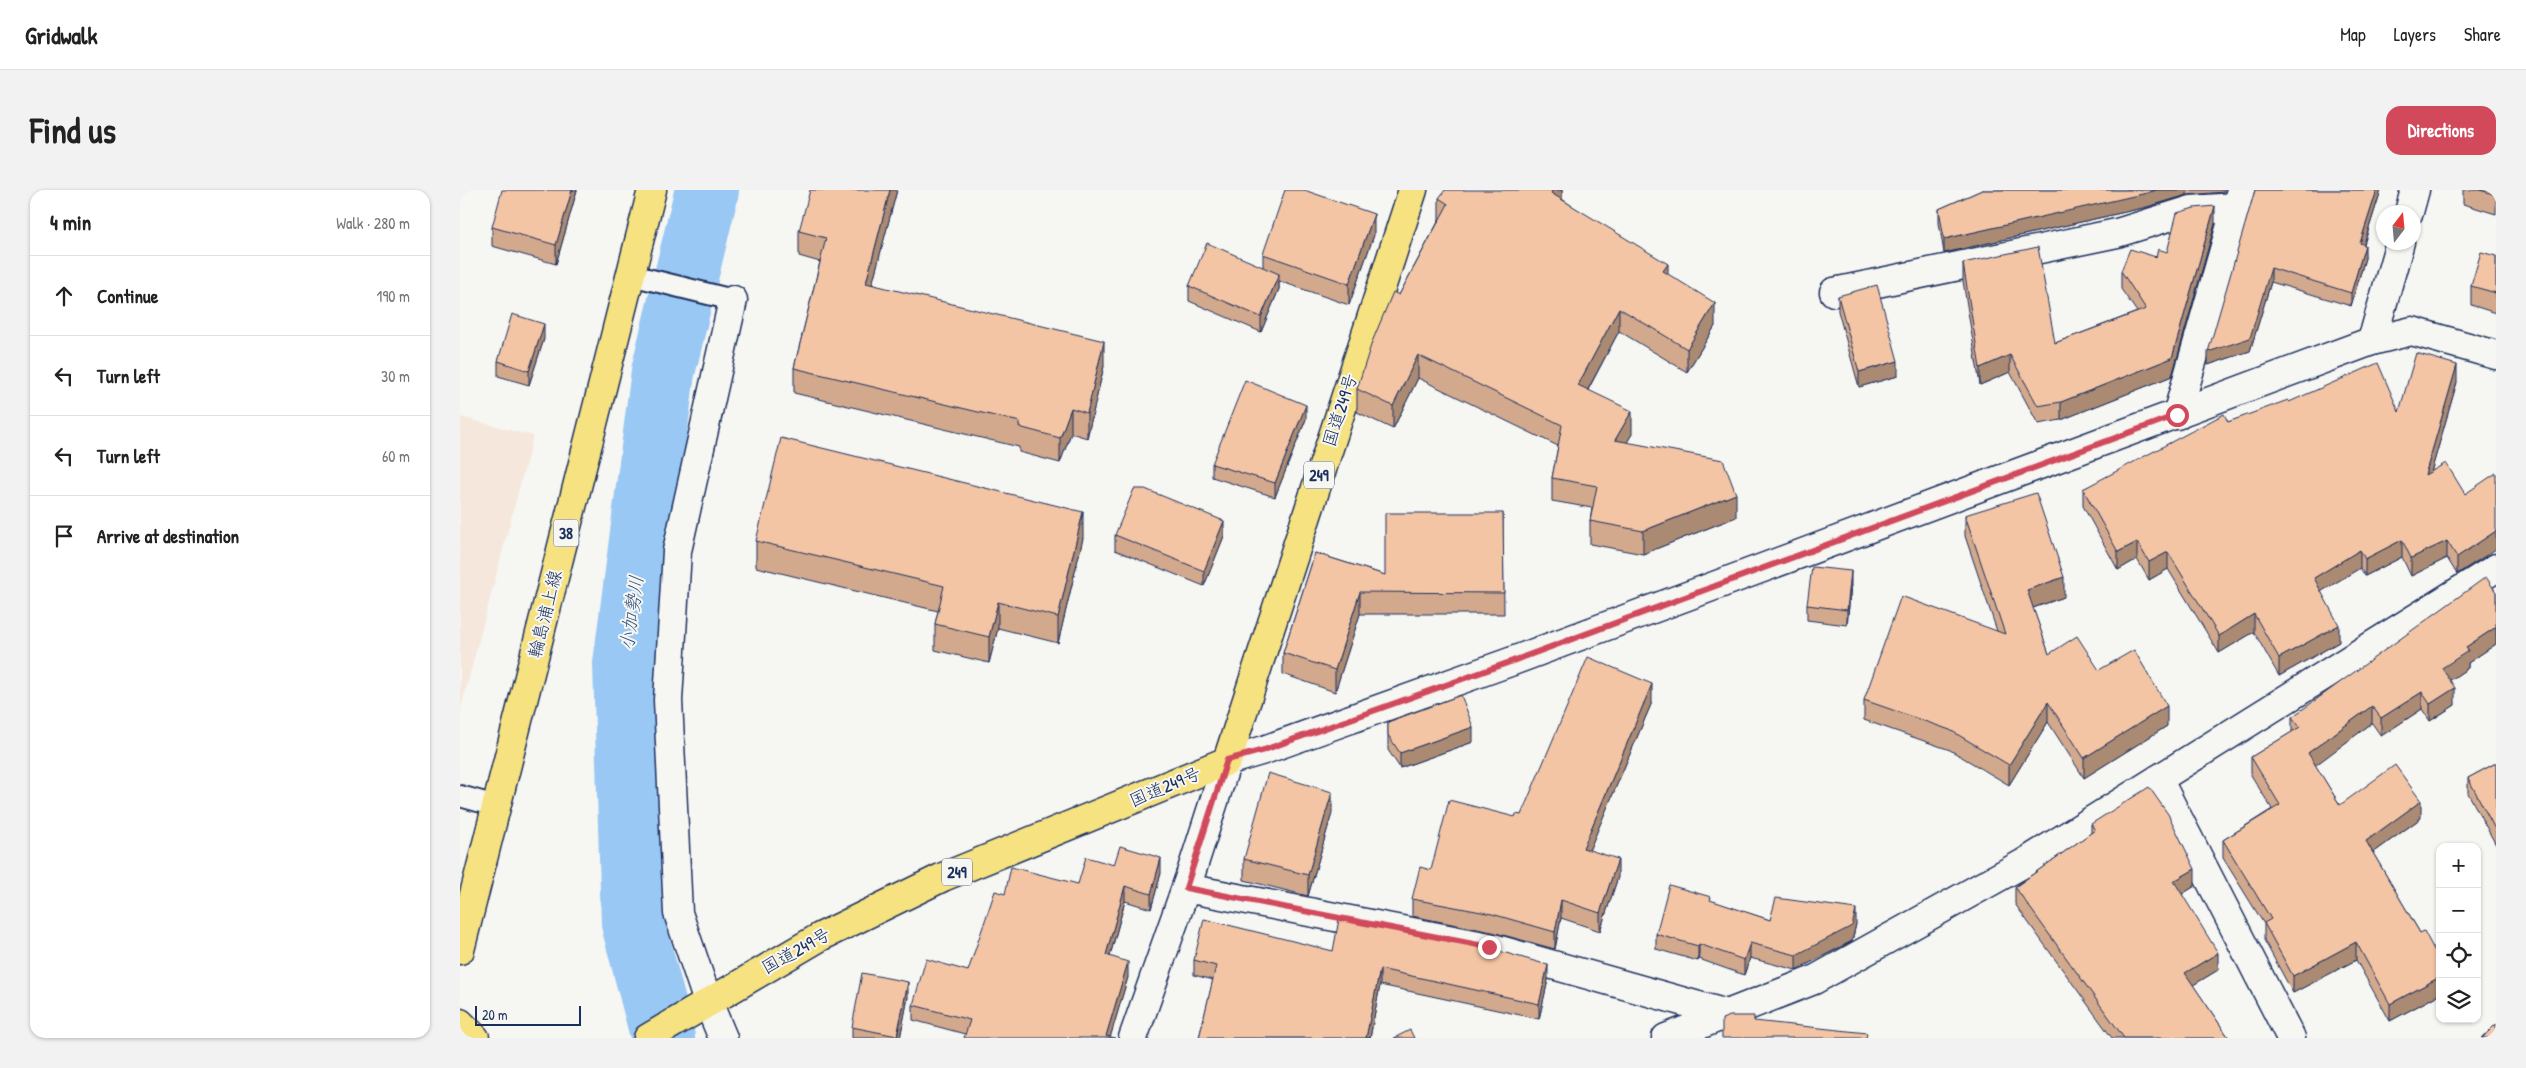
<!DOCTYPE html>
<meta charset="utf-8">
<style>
:root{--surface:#fff;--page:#f2f2f2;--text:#222;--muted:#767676;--line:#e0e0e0;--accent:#d1495b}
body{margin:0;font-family:"Patrick Hand","Klee One",sans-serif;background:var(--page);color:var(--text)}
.controls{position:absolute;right:15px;bottom:15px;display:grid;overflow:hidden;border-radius:10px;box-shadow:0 1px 4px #0004}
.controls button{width:45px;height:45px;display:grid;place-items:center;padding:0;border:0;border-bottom:1px solid var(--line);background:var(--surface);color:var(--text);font:25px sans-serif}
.compass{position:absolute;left:1916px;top:15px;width:45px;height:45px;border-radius:50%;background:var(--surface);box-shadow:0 1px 4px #0004;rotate:16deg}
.scale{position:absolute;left:15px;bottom:12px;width:106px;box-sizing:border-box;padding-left:5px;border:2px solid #1b2f5e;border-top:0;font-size:14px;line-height:18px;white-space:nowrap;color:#1b2f5e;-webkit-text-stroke:4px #f6f6f2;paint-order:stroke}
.stop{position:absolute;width:15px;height:15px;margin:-11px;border:4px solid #d1495b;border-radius:50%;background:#fff}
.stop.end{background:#d1495b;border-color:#fff;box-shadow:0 1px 5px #0008}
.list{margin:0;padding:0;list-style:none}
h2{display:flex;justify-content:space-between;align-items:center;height:65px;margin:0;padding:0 20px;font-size:21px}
h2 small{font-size:16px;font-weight:400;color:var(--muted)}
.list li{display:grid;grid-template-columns:32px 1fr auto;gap:15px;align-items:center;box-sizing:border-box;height:80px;padding:0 20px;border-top:1px solid var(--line)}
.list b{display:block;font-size:19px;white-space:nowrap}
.list em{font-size:16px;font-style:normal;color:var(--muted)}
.icon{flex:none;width:28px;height:28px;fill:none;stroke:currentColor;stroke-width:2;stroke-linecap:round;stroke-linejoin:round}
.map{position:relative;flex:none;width:2036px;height:848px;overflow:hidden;border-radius:15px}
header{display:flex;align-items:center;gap:30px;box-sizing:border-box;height:70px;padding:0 25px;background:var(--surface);border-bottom:1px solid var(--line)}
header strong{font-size:24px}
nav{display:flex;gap:28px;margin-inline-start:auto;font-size:18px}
.intro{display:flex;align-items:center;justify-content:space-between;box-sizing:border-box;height:120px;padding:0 30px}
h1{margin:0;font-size:35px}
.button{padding:12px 22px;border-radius:15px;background:var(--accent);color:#fff;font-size:18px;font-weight:700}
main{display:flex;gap:30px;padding:0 30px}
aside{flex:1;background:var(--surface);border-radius:15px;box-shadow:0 1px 4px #0004}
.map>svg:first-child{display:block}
.built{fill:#f5e7db}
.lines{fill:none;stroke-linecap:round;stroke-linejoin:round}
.river{stroke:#99c8f4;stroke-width:64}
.service-casing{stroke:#1b2f5e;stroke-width:24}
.minor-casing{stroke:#1b2f5e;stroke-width:31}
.tertiary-casing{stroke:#1b2f5e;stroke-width:31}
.primary-casing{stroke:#1b2f5e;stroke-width:31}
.trunk-casing{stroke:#1b2f5e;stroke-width:31}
.service{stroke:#f6f6f2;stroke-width:20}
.minor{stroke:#f6f6f2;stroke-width:28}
.tertiary{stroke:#f6f6f2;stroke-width:28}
.primary{stroke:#f6e281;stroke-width:28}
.trunk{stroke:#f6e281;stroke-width:28}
.wall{fill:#d2a98d;stroke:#1b2f5e}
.shaded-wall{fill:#ab8a73;stroke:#1b2f5e}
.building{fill:#f4c5a4;stroke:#1b2f5e}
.route{stroke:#d1495b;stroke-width:6}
.labels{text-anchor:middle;stroke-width:4;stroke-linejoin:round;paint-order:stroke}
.shield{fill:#f6f6f2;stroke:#5d6b8a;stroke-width:1}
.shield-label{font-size:16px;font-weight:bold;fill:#1b2f5e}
.street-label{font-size:18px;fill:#1b2f5e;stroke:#f6f6f2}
.water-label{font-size:19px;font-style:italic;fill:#3a5584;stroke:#f6f6f2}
</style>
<header>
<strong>Gridwalk</strong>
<nav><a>Map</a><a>Layers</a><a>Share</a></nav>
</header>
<div class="intro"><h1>Find us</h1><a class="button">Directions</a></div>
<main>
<aside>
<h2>4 min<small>Walk · 280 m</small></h2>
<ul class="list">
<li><svg class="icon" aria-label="ahead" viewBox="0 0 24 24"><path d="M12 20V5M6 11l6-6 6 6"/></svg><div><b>Continue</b></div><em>190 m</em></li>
<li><svg class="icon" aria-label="left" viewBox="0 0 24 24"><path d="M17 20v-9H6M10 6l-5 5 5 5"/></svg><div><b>Turn left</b></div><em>30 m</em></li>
<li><svg class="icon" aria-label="left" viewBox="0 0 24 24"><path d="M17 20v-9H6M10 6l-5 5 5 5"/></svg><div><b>Turn left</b></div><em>60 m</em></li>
<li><svg class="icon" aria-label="arrive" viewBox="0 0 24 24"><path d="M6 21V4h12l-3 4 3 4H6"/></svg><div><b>Arrive at destination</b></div></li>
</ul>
</aside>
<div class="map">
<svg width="2036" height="848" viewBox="0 0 2036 848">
<rect width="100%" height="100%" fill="#f6f6f2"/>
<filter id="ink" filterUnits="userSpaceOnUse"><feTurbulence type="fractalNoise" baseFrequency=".02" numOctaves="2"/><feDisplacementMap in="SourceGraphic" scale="10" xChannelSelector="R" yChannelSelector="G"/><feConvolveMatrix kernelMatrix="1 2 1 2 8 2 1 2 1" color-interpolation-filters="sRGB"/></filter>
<g filter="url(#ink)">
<path class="built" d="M 0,227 L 73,246 L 0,521 Z"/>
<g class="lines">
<path class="river" d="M 203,848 L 173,733 L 165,474 L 203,182 L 247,0"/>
<defs>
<path id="service" d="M 171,85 L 273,110
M 0,606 L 36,616"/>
<path id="minor" d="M 1949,22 L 1955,0
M 1374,102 L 1657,43 L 1731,20 L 1776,17
M 1912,151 L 1940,52
M 1717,225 L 1781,0
M 1698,589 L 1831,848
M 726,698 L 1029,757 L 1267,824
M 263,848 L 248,812 L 218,723 L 208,510 L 217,361 L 273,110
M 673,848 L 730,686 L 767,571
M 1206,848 L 1354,790 L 1564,673 L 2036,378"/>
<path id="tertiary" d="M 767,571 L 804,560 L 1050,472 L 1912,151 L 1952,141 L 2036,165"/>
<path id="primary" d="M 0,760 L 192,0
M 0,833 L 15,848"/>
<path id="trunk" d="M 188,848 L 360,747 L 483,687 L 767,571 L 953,0"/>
</defs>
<use href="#service" class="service-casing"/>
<use href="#minor" class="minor-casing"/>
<use href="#tertiary" class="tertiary-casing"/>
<use href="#primary" class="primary-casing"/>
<use href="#trunk" class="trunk-casing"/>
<use href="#service" class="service"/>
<use href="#minor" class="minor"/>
<use href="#tertiary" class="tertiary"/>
<use href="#primary" class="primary"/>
<use href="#trunk" class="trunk"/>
</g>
<path class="wall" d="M 117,0 L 96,74 L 32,56 L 32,37 Z
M 437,0 L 412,94 L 644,176 L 627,248 L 611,243 L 600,273 L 559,262 L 559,257 L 334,203 L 334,178 L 360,72 L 339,66 L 339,41 Z
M 1102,0 L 1102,9 L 1208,84 L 1255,136 L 1227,182 L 1159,141 L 1128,200 L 1172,244 L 1167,252 L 1276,327 L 1183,364 L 1130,354 L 1130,331 L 1132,318 L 1092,311 L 1092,288 L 1098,256 L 958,188 L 933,239 L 897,222 L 897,199 L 939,105 L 979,30 L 979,8 Z
M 1522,0 L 1764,0 L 1764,2 L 1727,5 L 1687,17 L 1484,63 L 1479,33 L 1479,19 Z
M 1795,0 L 1921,0 L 1904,54 L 1905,68 L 1891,116 L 1811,92 L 1790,161 L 1748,175 Z
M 2003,0 L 2036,0 L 2036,24 L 2003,14 Z
M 1755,34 L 1712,186 L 1601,230 L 1578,234 L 1550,182 L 1520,195 L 1503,91 L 1503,73 L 1595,153 L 1677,122 L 1661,99 L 1661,81 L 1707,62 Z
M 914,45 L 889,115 L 819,91 L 819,99 L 801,142 L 729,111 L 729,96 L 803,77 L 803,64 Z
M 2036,66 L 2036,123 L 2011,115 L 2011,96 Z
M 1378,106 L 1438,186 L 1399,197 L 1378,121 Z
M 84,149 L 69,195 L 38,186 L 38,171 Z
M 1997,192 L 1971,282 L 2005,304 L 1997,384 L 1987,368 L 1951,386 L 1942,367 L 1905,386 L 1900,378 L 1861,401 L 1879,452 L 1819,486 L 1794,442 L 1759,463 L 1708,379 L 1689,390 L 1677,369 L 1658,380 L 1623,316 L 1623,299 L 1768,232 L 1829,212 L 1939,222 Z
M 846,229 L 815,307 L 752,287 L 752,274 Z
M 1043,323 L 1044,424 L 900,424 L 875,502 L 823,484 L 823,463 L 855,363 L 925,385 Z
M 1505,325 L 1604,407 L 1573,418 L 1589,464 L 1639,480 L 1707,536 L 1624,588 L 1588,532 L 1549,595 L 1490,560 L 1404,530 L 1404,510 L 1537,441 L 1505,346 Z
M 655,345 L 764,346 L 744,396 L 655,360 Z
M 623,348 L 598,453 L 538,438 L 529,473 L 475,460 L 475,434 L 478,421 L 296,377 L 296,351 Z
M 1391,396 L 1387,435 L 1347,430 L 1347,415 Z
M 2036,402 L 2036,454 L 2008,473 L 2008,478 L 1990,490 L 1995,515 L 1970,531 L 1962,519 L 1921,546 L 1912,533 L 1855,575 L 1880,615 L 1961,628 L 1913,663 L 1960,743 L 1980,771 L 1980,804 L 1930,831 L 1896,770 L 1833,803 L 1804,750 L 1804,734 L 1763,668 L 1763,650 L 1812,619 L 1791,585 L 1791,567 L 1832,542 L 1832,527 Z
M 1192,512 L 1129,660 L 1158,687 L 1140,741 L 1101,728 L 1095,759 L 1032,742 L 952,726 L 952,709 L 971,680 L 1055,627 L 1061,625 Z
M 928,532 L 1013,552 L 940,578 L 928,560 Z
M 2036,573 L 2036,655 L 2008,603 L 2008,588 Z
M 872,623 L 848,706 L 784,690 L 784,669 Z
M 1631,634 L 1735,696 L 1722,704 L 1758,780 L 1733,795 L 1769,848 L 1652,848 L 1555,714 L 1555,697 L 1631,643 Z
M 654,675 L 701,683 L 691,719 L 665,711 L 650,766 L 668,787 L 650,847 L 505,844 L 453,830 L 453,815 L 508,781 L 545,704 L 618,694 Z
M 1251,711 L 1310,730 L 1396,734 L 1392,751 L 1336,780 L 1290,768 L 1284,785 L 1239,769 L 1238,771 L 1196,759 L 1196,744 Z
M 873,761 L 1088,790 L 1079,829 L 920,795 L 910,848 L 739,848 L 753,790 L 734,785 L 734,770 Z
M 448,807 L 440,848 L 392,848 L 392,837 Z"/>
<path class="shaded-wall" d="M 112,0 L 117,0 L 96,74 L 96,55 Z
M 430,0 L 437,0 L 406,118 L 406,93 Z
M 1093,0 L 1102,0 L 1102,8 L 1091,25 L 1091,3 Z
M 1696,0 L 1727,0 L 1727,5 L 1687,17 L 1484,63 L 1484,49 Z
M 1917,0 L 1921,0 L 1900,66 L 1900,53 Z
M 1755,16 L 1755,34 L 1712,186 L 1601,230 L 1601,212 L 1712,168 Z
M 914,24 L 914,45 L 889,115 L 889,94 Z
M 1905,55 L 1905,68 L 1891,116 L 1891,103 Z
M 1208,74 L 1208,96 L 1203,81 Z
M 1811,78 L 1811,92 L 1790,161 L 1748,175 L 1748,162 Z
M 819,84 L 819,99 L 801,142 L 801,127 Z
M 1255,113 L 1255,136 L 1227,182 L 1227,159 Z
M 1159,118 L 1159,141 L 1118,218 L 1118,195 Z
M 84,134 L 84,149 L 69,195 L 69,181 Z
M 644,151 L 644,176 L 627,248 L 627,223 Z
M 958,165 L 958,188 L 933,239 L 933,216 Z
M 1550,165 L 1550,182 L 1520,195 L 1520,178 Z
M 1438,171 L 1438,186 L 1399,197 L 1399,182 Z
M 1997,175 L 1997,192 L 1965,303 L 1965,285 Z
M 846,215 L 846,229 L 815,307 L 815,293 Z
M 611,218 L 611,243 L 600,273 L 600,248 Z
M 1172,221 L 1172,244 L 1155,273 L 1155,250 Z
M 1276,304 L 1276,327 L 1183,364 L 1183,341 Z
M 623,322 L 623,348 L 598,453 L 598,427 Z
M 764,331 L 764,346 L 744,396 L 744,381 Z
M 2036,341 L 2036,359 L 1997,384 L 1997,367 Z
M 1942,350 L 1942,367 L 1905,386 L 1905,369 Z
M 1987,351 L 1987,368 L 1951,386 L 1951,368 Z
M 1677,352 L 1677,369 L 1658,380 L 1658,362 Z
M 1900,360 L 1900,378 L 1854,406 L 1854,388 Z
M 1708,362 L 1708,379 L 1689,390 L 1689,372 Z
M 1391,381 L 1391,396 L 1387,435 L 1387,420 Z
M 1604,387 L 1604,407 L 1567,420 L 1567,400 Z
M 900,402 L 900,424 L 875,502 L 875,480 Z
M 538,412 L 538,438 L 529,473 L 529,447 Z
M 1794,424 L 1794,442 L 1759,463 L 1759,446 Z
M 1879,435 L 1879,452 L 1819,486 L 1819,468 Z
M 2036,437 L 2036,454 L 2008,473 L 2008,478 L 1982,496 L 1982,478 L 2006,457 Z
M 1192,494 L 1192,512 L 1123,675 L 1123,658 Z
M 1995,498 L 1995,515 L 1970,531 L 1970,514 Z
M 1962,502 L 1962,519 L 1921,546 L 1921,528 Z
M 1588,512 L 1588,532 L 1549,595 L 1549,575 Z
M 1707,516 L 1707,536 L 1624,588 L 1624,568 Z
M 1912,516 L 1912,533 L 1848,581 L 1848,563 Z
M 1013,537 L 1013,552 L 940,578 L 940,563 Z
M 872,602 L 872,623 L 848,706 L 848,685 Z
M 1961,611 L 1961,628 L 1906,668 L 1906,651 Z
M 701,668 L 701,683 L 691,719 L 691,704 Z
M 1158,669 L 1158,687 L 1140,741 L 1140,723 Z
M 1735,679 L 1735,696 L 1714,709 L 1714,691 Z
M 665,696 L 665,711 L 646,780 L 646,765 Z
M 1101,710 L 1101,728 L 1095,759 L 1095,742 Z
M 1396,719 L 1396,734 L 1392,751 L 1336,780 L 1336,765 Z
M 1896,752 L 1896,770 L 1833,803 L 1833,786 Z
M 1290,753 L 1290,768 L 1284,785 L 1284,770 Z
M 1239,754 L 1239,769 L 1238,771 L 1238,756 Z
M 1758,763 L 1758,780 L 1725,800 L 1725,783 Z
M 668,772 L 668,787 L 650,848 L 646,846 Z
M 1088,775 L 1088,790 L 1079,829 L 1079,814 Z
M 920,779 L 920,795 L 910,848 L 906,848 Z
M 1980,787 L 1980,804 L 1930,831 L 1930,814 Z
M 448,792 L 448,807 L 440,848 L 437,848 Z"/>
<path class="building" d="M 42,0 L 112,0 L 96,55 L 32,37 Z
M 350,0 L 430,0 L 406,93 L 644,151 L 627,223 L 611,218 L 600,248 L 559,237 L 560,232 L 334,178 L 366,48 L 339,41 Z
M 825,0 L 844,0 L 914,24 L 889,94 L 803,64 Z
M 985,0 L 1093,0 L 1091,3 L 1208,74 L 1203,81 L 1255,113 L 1227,159 L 1159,118 L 1118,195 L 1172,221 L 1155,250 L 1263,270 L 1276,304 L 1183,341 L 1130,331 L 1137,296 L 1092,288 L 1102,235 L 958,165 L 933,216 L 897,199 L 912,152 L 933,102 L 939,105 L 988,14 L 979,8 Z
M 1522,0 L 1696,0 L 1687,3 L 1484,49 L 1479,19 Z
M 1795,0 L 1917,0 L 1900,53 L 1905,55 L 1891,103 L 1811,78 L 1790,148 L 1748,162 Z
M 2020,0 L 2036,0 L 2036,5 Z
M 1755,16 L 1712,168 L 1601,212 L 1578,216 L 1550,165 L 1520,178 L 1503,73 L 1578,57 L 1595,153 L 1686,119 L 1661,81 L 1670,59 L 1696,67 L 1698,59 L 1707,62 L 1717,23 L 1734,18 Z
M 747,53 L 819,84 L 801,127 L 729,96 Z
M 2021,62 L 2036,66 L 2036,103 L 2011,96 Z
M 1417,95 L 1438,171 L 1399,182 L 1378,106 Z
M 52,124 L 84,134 L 69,181 L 38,171 Z
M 1956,163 L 1997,175 L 1965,285 L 1986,273 L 2005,304 L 2036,283 L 2036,341 L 1997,367 L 1987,351 L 1951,368 L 1942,350 L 1905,369 L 1900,360 L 1854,388 L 1879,435 L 1819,468 L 1794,424 L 1759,446 L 1708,362 L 1689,372 L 1677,352 L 1658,362 L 1623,299 L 1764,224 L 1768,232 L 1828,210 L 1829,212 L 1918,173 L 1939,222 Z
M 785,190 L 846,215 L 815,293 L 752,274 Z
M 321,248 L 623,322 L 598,427 L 538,412 L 529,447 L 475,434 L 484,396 L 296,351 Z
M 674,299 L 685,299 L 764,331 L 744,381 L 655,345 Z
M 1576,303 L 1604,387 L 1567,400 L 1589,464 L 1617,446 L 1639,480 L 1674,460 L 1707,516 L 1624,568 L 1588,512 L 1549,575 L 1490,540 L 1404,510 L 1441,406 L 1545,444 L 1505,325 Z
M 925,323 L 1043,323 L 1044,403 L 900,402 L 875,480 L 823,463 L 855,363 L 925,385 Z
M 1352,377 L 1391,381 L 1387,420 L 1347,415 Z
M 2026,387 L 2036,402 L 2036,437 L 2006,457 L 2008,461 L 1982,478 L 1995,498 L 1970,514 L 1962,502 L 1921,528 L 1912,516 L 1848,563 L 1880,615 L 1935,575 L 1961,611 L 1906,651 L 1960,743 L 1964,741 L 1980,771 L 1980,787 L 1930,814 L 1896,752 L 1833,786 L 1804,733 L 1811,729 L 1763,650 L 1820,615 L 1791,567 L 1840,537 L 1832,527 Z
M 1128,467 L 1192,494 L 1123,658 L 1158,669 L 1140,723 L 1101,710 L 1095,742 L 1032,724 L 952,709 L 960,677 L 971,680 L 989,610 L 1055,627 L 1056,624 L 1061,625 Z
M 1001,505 L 1013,537 L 940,563 L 928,545 L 928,532 Z
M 2036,573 L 2036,641 L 2008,588 Z
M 808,583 L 872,602 L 848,685 L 784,669 Z
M 1689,597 L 1708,624 L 1735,679 L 1714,691 L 1758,763 L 1725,783 L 1769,848 L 1664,848 L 1555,697 L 1635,640 L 1631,634 Z
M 660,656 L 701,668 L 691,704 L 665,696 L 646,765 L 668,772 L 646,846 L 655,848 L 504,848 L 510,830 L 453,815 L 466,769 L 508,781 L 535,701 L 545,704 L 551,677 L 618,694 L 626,667 L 654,675 Z
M 1209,695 L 1251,707 L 1250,710 L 1310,730 L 1316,708 L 1396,719 L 1392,736 L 1336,765 L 1290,753 L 1284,770 L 1239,754 L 1238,756 L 1196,744 Z
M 744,729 L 873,761 L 879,729 L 1025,757 L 1088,775 L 1079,814 L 920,779 L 906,848 L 739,848 L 756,776 L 734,770 Z
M 402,783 L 448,792 L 437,846 L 392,837 Z
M 1270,826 L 1294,826 L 1294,831 L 1407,843 L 1406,848 L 1262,848 L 1262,829 Z
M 2036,834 L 2036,848 L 2022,848 Z
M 950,840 L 954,848 L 934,848 Z"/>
</g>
<g class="lines" filter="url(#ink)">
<path class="route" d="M 1029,757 L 726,698 L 767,570 L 804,560 L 1050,472 L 1717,225"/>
</g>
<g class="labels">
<g class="shield">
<rect x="844" y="271.5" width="30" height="27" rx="4"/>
<rect x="93.5" y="329.5" width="25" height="27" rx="4"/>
<rect x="482" y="668.5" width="30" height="27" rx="4"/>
</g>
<g class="shield-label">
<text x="859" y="291">249</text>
<text x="106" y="349">38</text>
<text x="497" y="688">249</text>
</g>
<g class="street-label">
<text transform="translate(880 220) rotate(-72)" y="6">国道249号</text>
<text transform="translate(85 424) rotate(-76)" y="6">輪島浦上線</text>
<text transform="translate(705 597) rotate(-23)" y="6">国道249号</text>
<text transform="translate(336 761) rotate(-29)" y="6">国道249号</text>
</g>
<g class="water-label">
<text transform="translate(171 423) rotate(-82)" y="7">小加勢川</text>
</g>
</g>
</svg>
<div class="controls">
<button>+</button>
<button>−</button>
<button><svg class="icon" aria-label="locate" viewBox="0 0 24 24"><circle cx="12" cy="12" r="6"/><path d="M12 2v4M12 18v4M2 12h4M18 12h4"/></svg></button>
<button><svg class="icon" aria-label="layers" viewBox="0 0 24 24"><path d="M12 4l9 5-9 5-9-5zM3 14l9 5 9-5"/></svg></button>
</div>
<svg class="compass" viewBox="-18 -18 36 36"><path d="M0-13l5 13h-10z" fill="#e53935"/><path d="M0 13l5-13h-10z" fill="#767676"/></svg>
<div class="scale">20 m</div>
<div class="stop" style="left:1717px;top:225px"></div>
<div class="stop end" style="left:1029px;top:757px"></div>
</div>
</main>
